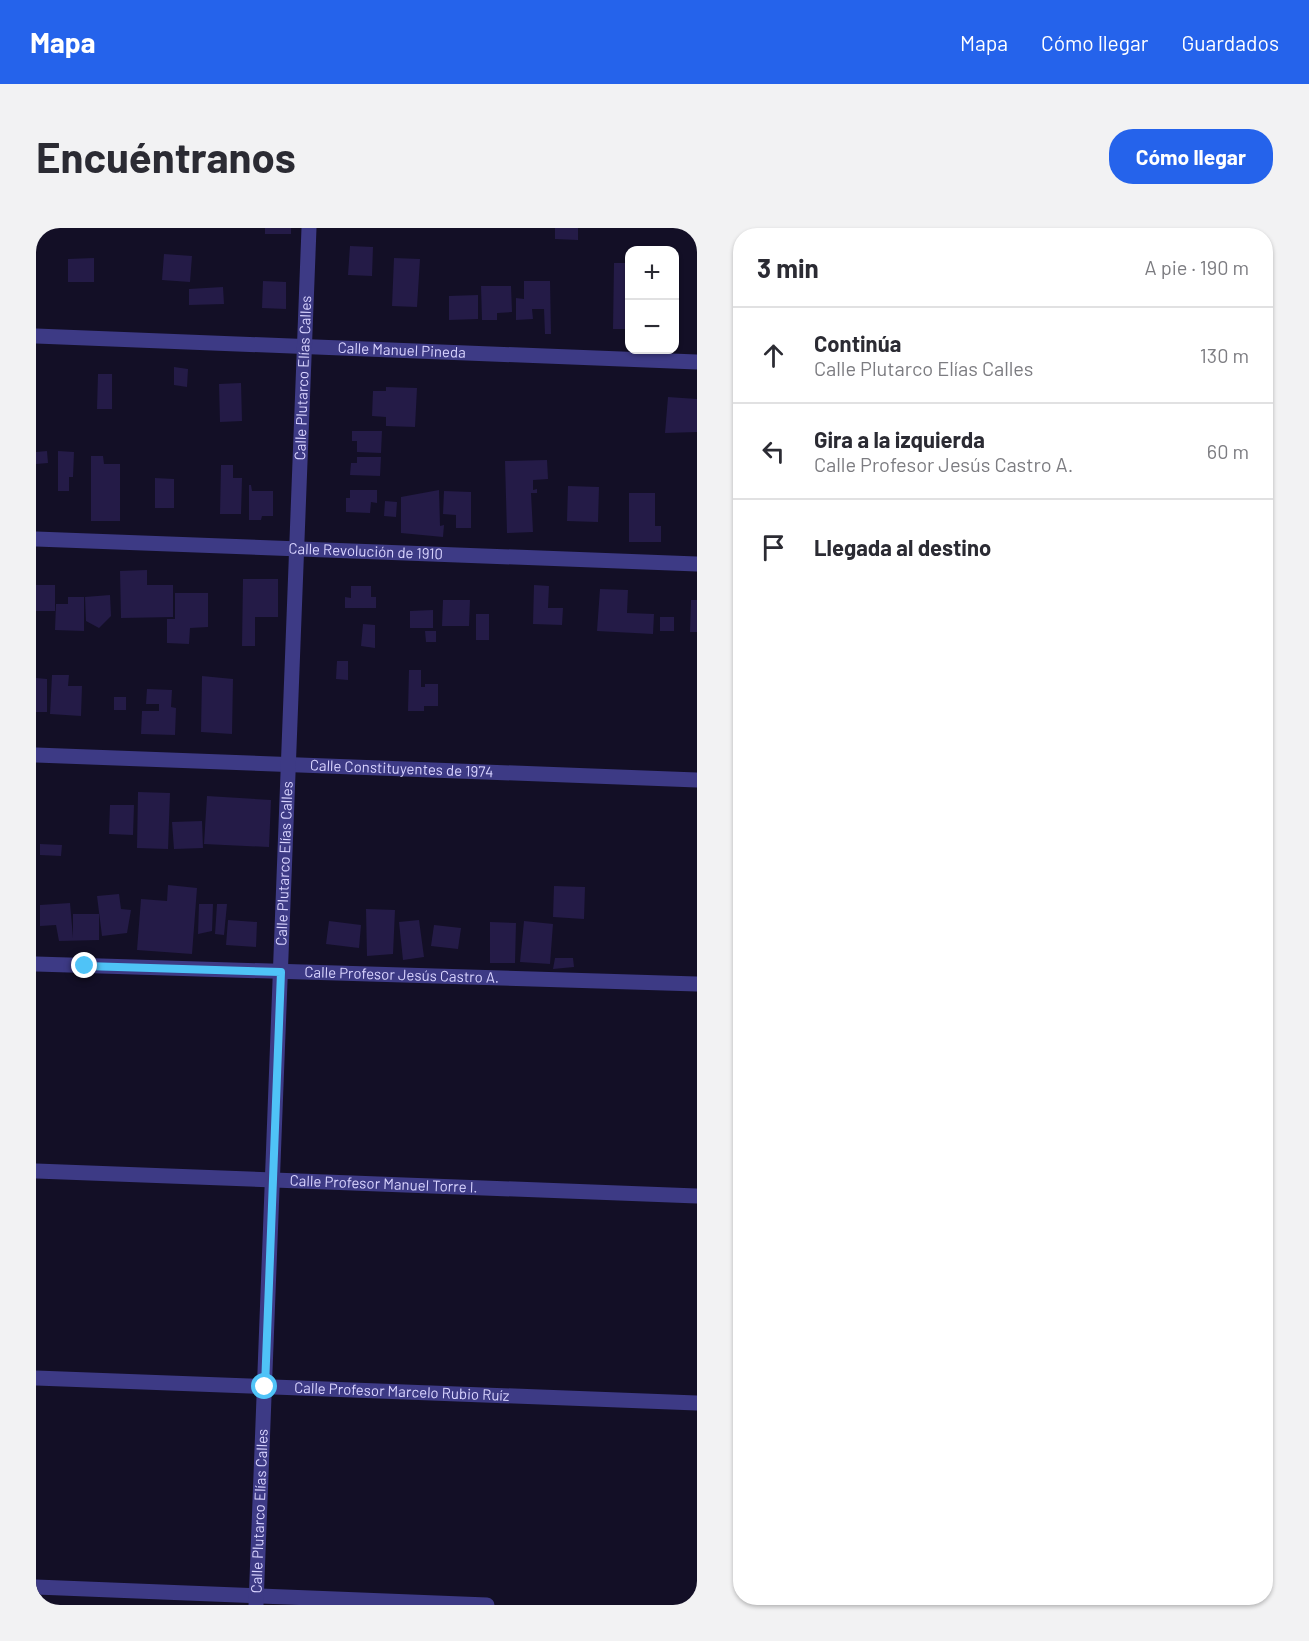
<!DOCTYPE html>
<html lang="es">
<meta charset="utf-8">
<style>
:root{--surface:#fff;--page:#f2f2f3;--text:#2b2b33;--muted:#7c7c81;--line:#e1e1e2;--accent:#2563eb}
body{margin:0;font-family:Barlow,sans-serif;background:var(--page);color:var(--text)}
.controls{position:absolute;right:18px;top:18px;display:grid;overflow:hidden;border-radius:12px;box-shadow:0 2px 4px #0004}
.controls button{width:54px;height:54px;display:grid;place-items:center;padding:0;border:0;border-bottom:2px solid var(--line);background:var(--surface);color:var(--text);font:30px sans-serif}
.stop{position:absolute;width:18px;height:18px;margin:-14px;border:4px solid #4fc3f7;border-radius:50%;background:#fff}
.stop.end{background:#4fc3f7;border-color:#fff;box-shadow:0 2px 6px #0008}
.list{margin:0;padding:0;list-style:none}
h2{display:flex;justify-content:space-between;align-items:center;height:78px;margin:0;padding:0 24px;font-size:26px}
h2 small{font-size:20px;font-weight:400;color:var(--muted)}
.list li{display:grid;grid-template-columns:39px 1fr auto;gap:18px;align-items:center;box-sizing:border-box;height:96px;padding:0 24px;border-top:2px solid var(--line)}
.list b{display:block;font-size:22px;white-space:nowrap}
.list p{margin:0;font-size:20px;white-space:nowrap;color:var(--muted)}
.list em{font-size:20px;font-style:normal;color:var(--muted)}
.icon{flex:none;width:33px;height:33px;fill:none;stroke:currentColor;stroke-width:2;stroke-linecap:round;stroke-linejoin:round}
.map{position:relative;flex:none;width:661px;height:1377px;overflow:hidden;border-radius:24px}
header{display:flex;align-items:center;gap:36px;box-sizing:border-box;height:84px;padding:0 30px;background:var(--accent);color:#fff}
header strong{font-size:28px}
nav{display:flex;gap:33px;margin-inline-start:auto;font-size:21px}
.intro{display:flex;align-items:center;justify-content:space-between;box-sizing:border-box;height:144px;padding:0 36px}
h1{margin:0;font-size:42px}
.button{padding:15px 27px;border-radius:24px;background:var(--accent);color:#fff;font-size:21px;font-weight:700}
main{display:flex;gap:36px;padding:0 36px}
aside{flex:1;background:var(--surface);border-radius:24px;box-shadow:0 2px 4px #0004}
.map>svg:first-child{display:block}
.building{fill:#241b47}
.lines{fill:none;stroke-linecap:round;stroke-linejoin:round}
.minor{stroke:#3d3a85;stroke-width:15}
.tertiary{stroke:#3d3a85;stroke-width:15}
.route{stroke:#4fc3f7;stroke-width:8}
.labels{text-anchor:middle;stroke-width:4.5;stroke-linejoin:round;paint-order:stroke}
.street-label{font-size:15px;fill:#d9d4ff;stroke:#130f26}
</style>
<header>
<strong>Mapa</strong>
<nav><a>Mapa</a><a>Cómo llegar</a><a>Guardados</a></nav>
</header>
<div class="intro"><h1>Encuéntranos</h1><a class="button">Cómo llegar</a></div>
<main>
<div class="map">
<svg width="661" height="1377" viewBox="0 0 661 1377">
<rect width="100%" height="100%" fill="#130f26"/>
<path class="building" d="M 229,0 L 255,0 L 255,6 L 229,6 Z
M 519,0 L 542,0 L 542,12 L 519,11 Z
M 314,18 L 337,19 L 336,48 L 312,47 Z
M 128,26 L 156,28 L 154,54 L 126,52 Z
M 58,30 L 58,54 L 32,54 L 32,31 Z
M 358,30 L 384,31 L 381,79 L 356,78 Z
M 578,35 L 594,35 L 594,101 L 577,101 Z
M 227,53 L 250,54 L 250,81 L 226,80 Z
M 488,53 L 514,53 L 515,106 L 509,106 L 508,81 L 496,81 L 497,91 L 480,92 L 480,70 L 488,71 Z
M 445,58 L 475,58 L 476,84 L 461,85 L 461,92 L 446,92 Z
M 187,59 L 188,76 L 153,77 L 153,61 Z
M 442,67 L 442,91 L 413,92 L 413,68 Z
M 138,139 L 152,141 L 151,159 L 138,157 Z
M 62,146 L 76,146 L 76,181 L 61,181 Z
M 205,155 L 206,193 L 184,194 L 183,156 Z
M 350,159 L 381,160 L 379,199 L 350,198 L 350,189 L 336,188 L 337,163 L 350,163 Z
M 632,169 L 661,171 L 661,204 L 629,205 Z
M 316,203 L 346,203 L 345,225 L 321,224 L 321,213 L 316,213 Z
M 11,223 L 12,235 L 0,236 L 0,224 Z
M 22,223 L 38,224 L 37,249 L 33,249 L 33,263 L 22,263 Z
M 55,228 L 67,228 L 68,236 L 84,236 L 84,293 L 55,293 Z
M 321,229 L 345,229 L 344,248 L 314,247 L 315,235 L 321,235 Z
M 511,232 L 512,251 L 497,252 L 497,262 L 501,261 L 501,265 L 495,265 L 497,304 L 471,305 L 469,233 Z
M 185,237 L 197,237 L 197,250 L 206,250 L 205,286 L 184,286 Z
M 119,250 L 138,251 L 138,280 L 119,280 Z
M 213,257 L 215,257 L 216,263 L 237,263 L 237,288 L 226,288 L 225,292 L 213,292 Z
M 532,258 L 563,259 L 562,294 L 531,293 Z
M 314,262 L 341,262 L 341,275 L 335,274 L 334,285 L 310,284 L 310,270 L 314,270 Z
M 403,262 L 404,298 L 408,297 L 407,309 L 365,305 L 365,269 Z
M 408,263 L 435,264 L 435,300 L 420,300 L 420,287 L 407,286 Z
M 593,265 L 619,265 L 619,298 L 625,298 L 625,314 L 593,314 Z
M 349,273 L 361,274 L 360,289 L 348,288 Z
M 111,342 L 111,357 L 137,357 L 137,389 L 85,390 L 84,343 Z
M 207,351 L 242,351 L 242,389 L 219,389 L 219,418 L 206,418 Z
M 0,357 L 19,357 L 19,383 L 0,383 Z
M 498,357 L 513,358 L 512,380 L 527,380 L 526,397 L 497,396 Z
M 315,358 L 335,358 L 335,369 L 340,369 L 340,380 L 309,380 L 309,369 L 315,370 Z
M 564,361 L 592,362 L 591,385 L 618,386 L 617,406 L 561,403 Z
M 139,365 L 172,365 L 172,399 L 154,400 L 153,416 L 131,415 L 131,391 L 139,391 Z
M 74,367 L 75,388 L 63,400 L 50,393 L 49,369 Z
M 32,369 L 48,369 L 48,403 L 19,402 L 20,376 L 32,376 Z
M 407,372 L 434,372 L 433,398 L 406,398 Z
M 655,372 L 661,372 L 661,404 L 654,404 Z
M 397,382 L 397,400 L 374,400 L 374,383 Z
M 440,386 L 453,386 L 453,412 L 440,412 Z
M 624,389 L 638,389 L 638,403 L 624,403 Z
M 327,396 L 339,397 L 339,420 L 325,418 Z
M 389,403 L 400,403 L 400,414 L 390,414 Z
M 301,433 L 312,433 L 312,452 L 300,451 Z
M 373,442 L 385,442 L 385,459 L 389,459 L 389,456 L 402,456 L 402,478 L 388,478 L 388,483 L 372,483 Z
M 16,447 L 33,447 L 32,458 L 46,458 L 45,488 L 14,486 Z
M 166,448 L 197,451 L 196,506 L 165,504 Z
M 0,450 L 11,451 L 11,484 L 0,484 Z
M 111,461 L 136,462 L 135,479 L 140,480 L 139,507 L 105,506 L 106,483 L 123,483 L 123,476 L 110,476 Z
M 78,469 L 90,469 L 90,482 L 78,482 Z
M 102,564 L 134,565 L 132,621 L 101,620 Z
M 171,568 L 235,572 L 233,619 L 168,616 Z
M 74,577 L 98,577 L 97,607 L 73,606 Z
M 166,593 L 167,620 L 138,621 L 136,594 Z
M 4,616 L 26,617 L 25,628 L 4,627 Z
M 132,657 L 161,660 L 156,726 L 101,722 L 105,671 L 131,673 Z
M 518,658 L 549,659 L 548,691 L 517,689 Z
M 83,666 L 85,681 L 95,682 L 91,705 L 66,708 L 61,668 Z
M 34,675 L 37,710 L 37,686 L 63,686 L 63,712 L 23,713 L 20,697 L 4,698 L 4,677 Z
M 163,676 L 177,676 L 176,703 L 162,706 Z
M 181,676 L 191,676 L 188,707 L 179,706 Z
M 330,681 L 359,682 L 357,726 L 331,728 Z
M 192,692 L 221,694 L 220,719 L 190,717 Z
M 383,692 L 388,729 L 367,732 L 363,694 Z
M 293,693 L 325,697 L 323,720 L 290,716 Z
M 488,693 L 517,696 L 514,736 L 484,734 Z
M 454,694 L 480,695 L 479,735 L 454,735 Z
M 398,697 L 425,700 L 422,721 L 395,718 Z
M 519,730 L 537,730 L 538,739 L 517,741 Z"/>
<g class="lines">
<g class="minor">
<path id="s1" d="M 0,108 L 661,134"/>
<path id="s2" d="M 0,311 L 661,336"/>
<path id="s3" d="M 0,527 L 661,552"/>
<path id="s4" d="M 0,736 L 661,756"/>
<path id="s5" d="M 0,1150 L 661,1175"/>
<path d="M 0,1359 L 451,1377"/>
<path id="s6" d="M 220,1377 L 273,0"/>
</g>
<path class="tertiary" id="s7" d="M 0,943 L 661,968"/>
</g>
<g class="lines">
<path class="route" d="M 49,738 L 245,744 L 229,1159"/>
</g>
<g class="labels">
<g class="street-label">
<text dy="5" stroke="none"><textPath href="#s1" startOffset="366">Calle Manuel Pineda</textPath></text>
<text dy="5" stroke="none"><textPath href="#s6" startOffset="1228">Calle Plutarco Elías Calles</textPath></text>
<text dy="5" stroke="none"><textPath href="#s2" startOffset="330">Calle Revolución de 1910</textPath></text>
<text dy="5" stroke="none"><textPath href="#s3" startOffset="366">Calle Constituyentes de 1974</textPath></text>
<text dy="5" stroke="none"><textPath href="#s6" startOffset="742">Calle Plutarco Elías Calles</textPath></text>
<text dy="5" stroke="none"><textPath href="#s4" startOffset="366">Calle Profesor Jesús Castro A.</textPath></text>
<text dy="5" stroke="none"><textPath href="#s7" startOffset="348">Calle Profesor Manuel Torre I.</textPath></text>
<text dy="5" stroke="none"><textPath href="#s5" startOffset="366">Calle Profesor Marcelo Rubio Ruíz</textPath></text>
<text dy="5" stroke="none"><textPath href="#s6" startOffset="94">Calle Plutarco Elías Calles</textPath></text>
</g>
</g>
</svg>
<div class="controls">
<button>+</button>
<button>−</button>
</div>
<div class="stop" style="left:229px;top:1159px"></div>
<div class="stop end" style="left:49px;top:738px"></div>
</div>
<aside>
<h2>3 min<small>A pie · 190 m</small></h2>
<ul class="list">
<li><svg class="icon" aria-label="ahead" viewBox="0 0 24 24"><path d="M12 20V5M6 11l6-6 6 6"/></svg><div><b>Continúa</b><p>Calle Plutarco Elías Calles</p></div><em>130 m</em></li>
<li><svg class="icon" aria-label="left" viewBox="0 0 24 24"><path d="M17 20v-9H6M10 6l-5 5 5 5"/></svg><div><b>Gira a la izquierda</b><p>Calle Profesor Jesús Castro A.</p></div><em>60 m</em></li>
<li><svg class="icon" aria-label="arrive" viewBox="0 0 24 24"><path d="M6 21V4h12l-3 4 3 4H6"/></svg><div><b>Llegada al destino</b></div></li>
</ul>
</aside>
</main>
